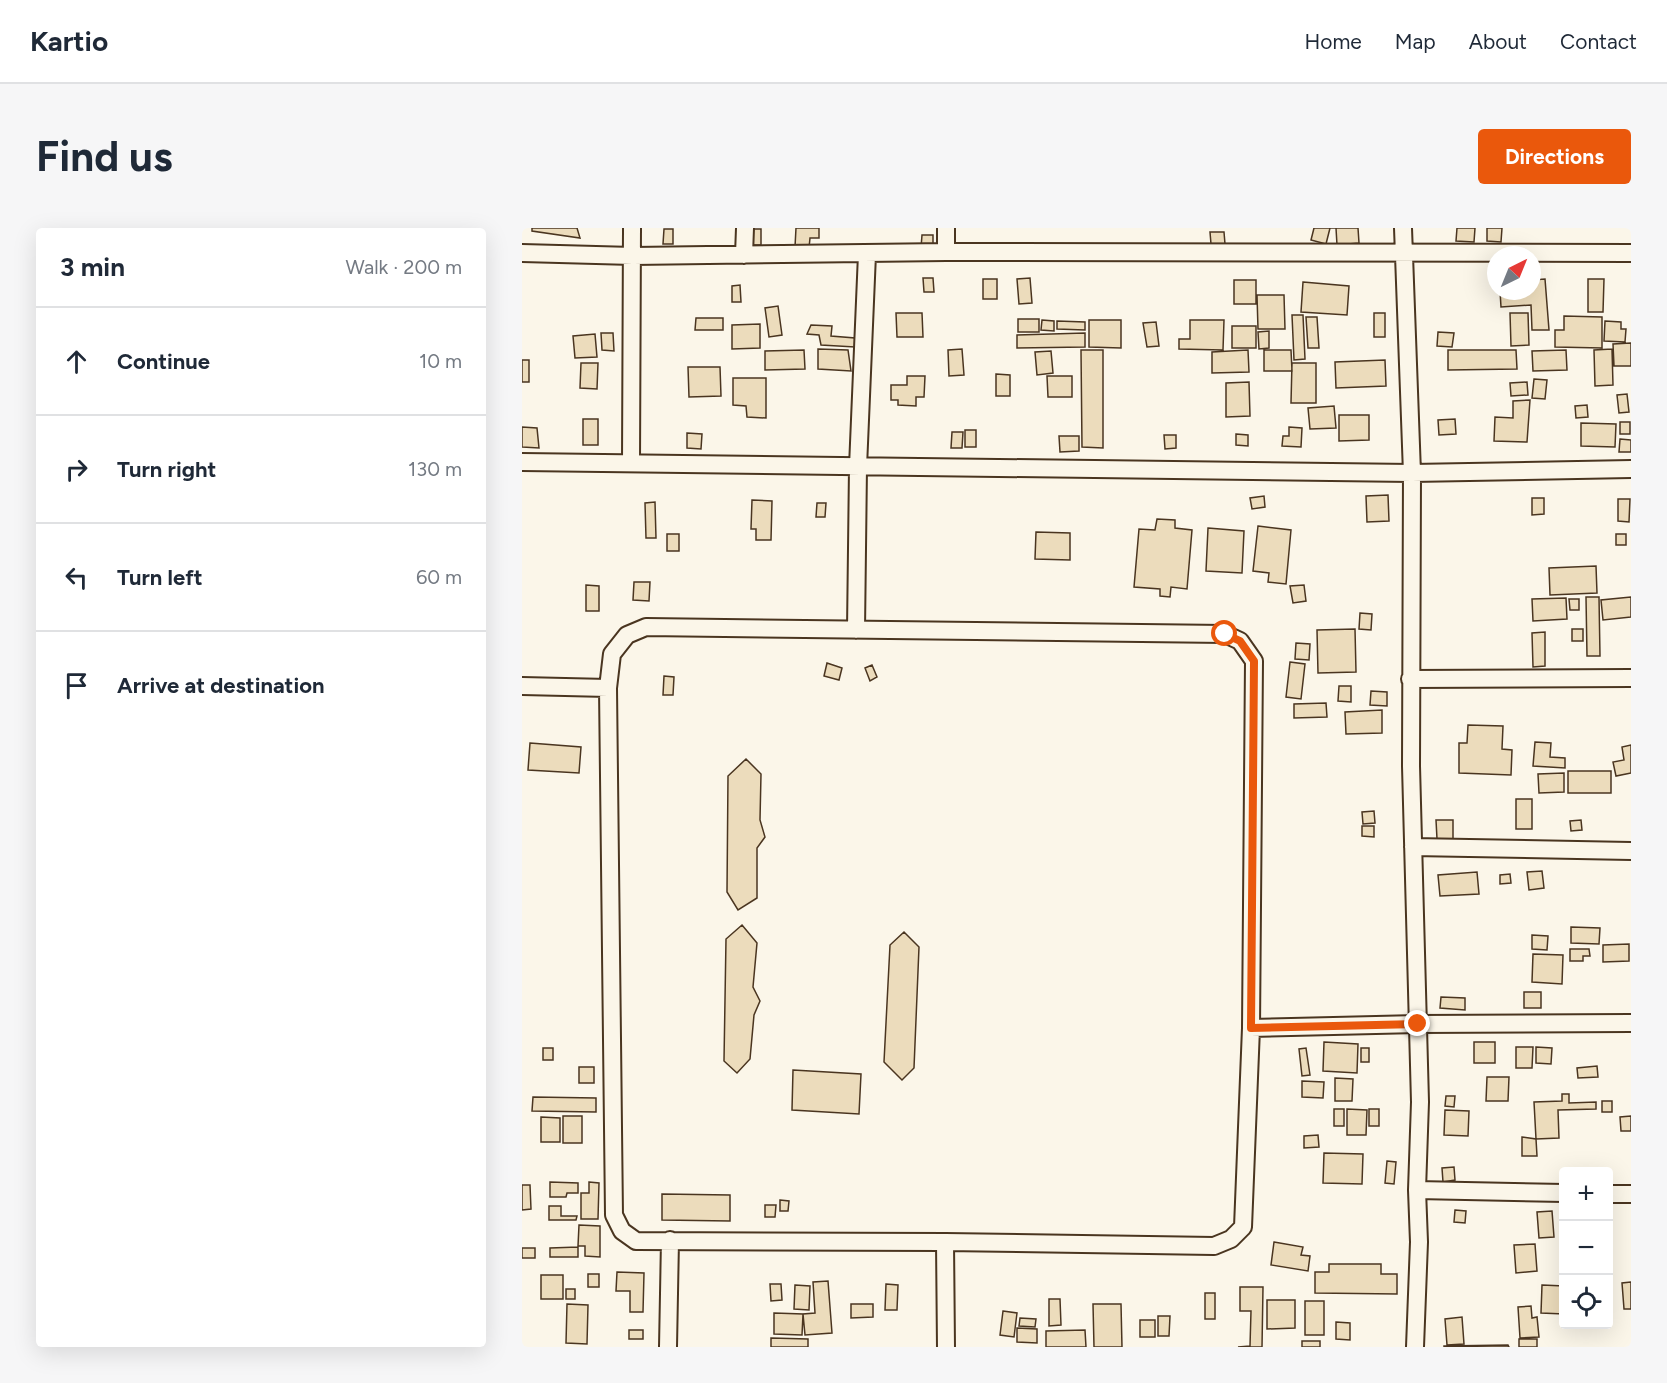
<!DOCTYPE html>
<meta charset="utf-8">
<style>
:root{--surface:#fff;--page:#f6f6f7;--text:#1f2937;--muted:#747a83;--line:#e0e1e3;--accent:#ea580c}
body{margin:0;font-family:Figtree,sans-serif;background:var(--page);color:var(--text)}
.controls{position:absolute;right:18px;bottom:18px;display:grid;overflow:hidden;border-radius:6px;box-shadow:0 6px 24px #0002}
.controls button{width:54px;height:54px;display:grid;place-items:center;padding:0;border:0;border-bottom:2px solid var(--line);background:var(--surface);color:var(--text);font:30px sans-serif}
.compass{position:absolute;left:965px;top:18px;width:54px;height:54px;border-radius:50%;background:var(--surface);box-shadow:0 6px 24px #0002;rotate:43deg}
.stop{position:absolute;width:18px;height:18px;margin:-14px;border:4px solid #ea580c;border-radius:50%;background:#fff}
.stop.end{background:#ea580c;border-color:#fff;box-shadow:0 2px 6px #0008}
.list{margin:0;padding:0;list-style:none}
h2{display:flex;justify-content:space-between;align-items:center;height:78px;margin:0;padding:0 24px;font-size:26px}
h2 small{font-size:20px;font-weight:400;color:var(--muted)}
.list li{display:grid;grid-template-columns:39px 1fr auto;gap:18px;align-items:center;box-sizing:border-box;height:108px;padding:0 24px;border-top:2px solid var(--line)}
.list b{display:block;font-size:22px;white-space:nowrap}
.list em{font-size:20px;font-style:normal;color:var(--muted)}
.icon{flex:none;width:33px;height:33px;fill:none;stroke:currentColor;stroke-width:2;stroke-linecap:round;stroke-linejoin:round}
.map{position:relative;flex:none;width:1109px;height:1119px;overflow:hidden;border-radius:6px}
header{display:flex;align-items:center;gap:36px;box-sizing:border-box;height:84px;padding:0 30px;background:var(--surface);border-bottom:2px solid var(--line)}
header strong{font-size:28px}
nav{display:flex;gap:33px;margin-inline-start:auto;font-size:21px}
.intro{display:flex;align-items:center;justify-content:space-between;box-sizing:border-box;height:144px;padding:0 36px}
h1{margin:0;font-size:42px}
.button{padding:15px 27px;border-radius:6px;background:var(--accent);color:#fff;font-size:21px;font-weight:700}
main{display:flex;gap:36px;padding:0 36px}
aside{flex:1;background:var(--surface);border-radius:6px;box-shadow:0 6px 24px #0002}
.map>svg:first-child{display:block}
.building{fill:#ecdcbc;stroke:#4a3520;stroke-width:1.5}
.lines{fill:none;stroke-linecap:round;stroke-linejoin:round}
.street-casing{stroke:#4a3520;stroke-width:20}
.street{stroke:#fbf6e9;stroke-width:16}
.route{stroke:#ea580c;stroke-width:8}
</style>
<header>
<strong>Kartio</strong>
<nav><a>Home</a><a>Map</a><a>About</a><a>Contact</a></nav>
</header>
<div class="intro"><h1>Find us</h1><a class="button">Directions</a></div>
<main>
<aside>
<h2>3 min<small>Walk · 200 m</small></h2>
<ul class="list">
<li><svg class="icon" aria-label="ahead" viewBox="0 0 24 24"><path d="M12 20V5M6 11l6-6 6 6"/></svg><div><b>Continue</b></div><em>10 m</em></li>
<li><svg class="icon" aria-label="right" viewBox="0 0 24 24"><path d="M7 20v-9h11M14 6l5 5-5 5"/></svg><div><b>Turn right</b></div><em>130 m</em></li>
<li><svg class="icon" aria-label="left" viewBox="0 0 24 24"><path d="M17 20v-9H6M10 6l-5 5 5 5"/></svg><div><b>Turn left</b></div><em>60 m</em></li>
<li><svg class="icon" aria-label="arrive" viewBox="0 0 24 24"><path d="M6 21V4h12l-3 4 3 4H6"/></svg><div><b>Arrive at destination</b></div></li>
</ul>
</aside>
<div class="map">
<svg width="1109" height="1119" viewBox="0 0 1109 1119">
<rect width="100%" height="100%" fill="#fbf6e9"/>
<path class="building" d="M 10,0 L 55,0 L 58,10 L 10,3 Z
M 274,0 L 297,0 L 297,10 L 288,10 L 287,20 L 273,19 Z
M 792,0 L 836,0 L 837,15 L 815,17 L 814,0 L 808,0 L 804,16 L 789,12 Z
M 935,0 L 953,0 L 952,14 L 934,13 Z
M 965,0 L 980,0 L 979,14 L 965,13 Z
M 142,1 L 151,1 L 151,16 L 141,16 Z
M 228,1 L 239,1 L 239,17 L 228,17 Z
M 688,4 L 702,4 L 703,16 L 689,16 Z
M 400,7 L 411,7 L 411,21 L 399,20 Z
M 401,50 L 411,50 L 412,64 L 402,64 Z
M 508,50 L 510,75 L 497,76 L 495,51 Z
M 461,51 L 475,51 L 475,71 L 461,71 Z
M 1023,51 L 1027,102 L 1010,102 L 1009,77 L 979,79 L 978,63 L 1010,63 L 1010,52 Z
M 1066,51 L 1082,51 L 1081,84 L 1066,84 Z
M 712,52 L 734,52 L 734,76 L 712,76 Z
M 781,54 L 827,58 L 825,87 L 779,84 Z
M 218,57 L 219,74 L 210,74 L 210,58 Z
M 735,67 L 762,67 L 763,101 L 736,101 Z
M 256,78 L 260,107 L 247,109 L 243,80 Z
M 374,85 L 400,85 L 401,109 L 375,109 Z
M 852,85 L 863,85 L 863,109 L 852,109 Z
M 988,85 L 1006,85 L 1007,117 L 989,118 Z
M 770,87 L 781,87 L 783,131 L 772,132 Z
M 1042,88 L 1080,89 L 1080,120 L 1033,119 L 1033,102 L 1042,102 Z
M 784,89 L 795,89 L 797,120 L 786,120 Z
M 174,90 L 201,90 L 201,102 L 173,102 Z
M 496,91 L 517,91 L 517,104 L 496,104 Z
M 520,92 L 532,93 L 532,103 L 519,102 Z
M 567,92 L 599,92 L 599,120 L 567,119 Z
M 668,92 L 702,92 L 701,122 L 657,121 L 657,111 L 668,111 Z
M 535,93 L 563,94 L 563,102 L 535,101 Z
M 1083,93 L 1099,94 L 1099,101 L 1104,101 L 1103,114 L 1082,113 Z
M 634,94 L 637,118 L 625,119 L 621,95 Z
M 238,96 L 238,120 L 210,121 L 210,97 Z
M 289,97 L 310,98 L 309,108 L 333,110 L 333,119 L 299,117 L 297,107 L 285,106 Z
M 710,98 L 734,98 L 734,120 L 710,120 Z
M 747,103 L 747,120 L 737,121 L 736,104 Z
M 916,104 L 932,105 L 930,119 L 915,118 Z
M 79,105 L 91,105 L 92,123 L 80,122 Z
M 563,105 L 563,119 L 495,120 L 495,107 Z
M 73,106 L 75,129 L 53,130 L 51,108 Z
M 1109,115 L 1109,138 L 1092,138 L 1091,116 Z
M 296,121 L 326,122 L 329,143 L 296,141 Z
M 440,121 L 442,147 L 427,148 L 426,122 Z
M 1090,121 L 1091,157 L 1073,158 L 1072,122 Z
M 282,122 L 283,141 L 243,142 L 243,123 Z
M 559,122 L 581,122 L 581,220 L 560,219 Z
M 726,122 L 727,144 L 690,145 L 690,124 Z
M 742,122 L 769,122 L 770,143 L 742,143 Z
M 926,122 L 994,122 L 995,141 L 926,142 Z
M 1044,122 L 1045,142 L 1011,143 L 1010,123 Z
M 529,123 L 531,145 L 515,147 L 513,124 Z
M 0,132 L 7,132 L 7,154 L 0,154 Z
M 863,132 L 864,158 L 814,160 L 813,134 Z
M 59,135 L 76,135 L 75,161 L 58,160 Z
M 770,135 L 794,135 L 794,175 L 769,175 Z
M 166,139 L 198,139 L 199,168 L 167,169 Z
M 474,146 L 488,147 L 488,168 L 474,168 Z
M 385,148 L 403,148 L 402,169 L 394,169 L 394,178 L 376,177 L 376,172 L 369,172 L 369,157 L 385,157 Z
M 525,148 L 550,148 L 550,169 L 526,169 Z
M 211,150 L 244,150 L 244,190 L 225,189 L 224,178 L 211,177 Z
M 1012,151 L 1025,152 L 1023,171 L 1010,170 Z
M 727,154 L 728,188 L 704,189 L 704,155 Z
M 1005,154 L 1006,167 L 989,168 L 988,155 Z
M 1105,166 L 1107,184 L 1097,185 L 1095,167 Z
M 1008,172 L 1005,214 L 972,213 L 973,189 L 991,190 L 991,173 Z
M 1065,177 L 1066,189 L 1054,190 L 1053,178 Z
M 812,178 L 814,200 L 788,201 L 786,180 Z
M 817,187 L 847,187 L 847,212 L 817,213 Z
M 61,191 L 76,191 L 76,217 L 61,217 Z
M 933,191 L 934,206 L 917,207 L 916,192 Z
M 1098,194 L 1108,194 L 1108,206 L 1098,206 Z
M 1059,195 L 1094,196 L 1093,219 L 1059,218 Z
M 0,199 L 15,200 L 17,220 L 0,219 Z
M 767,199 L 780,200 L 779,219 L 760,218 L 761,208 L 767,208 Z
M 443,202 L 454,202 L 454,219 L 443,219 Z
M 430,204 L 441,204 L 440,220 L 429,220 Z
M 165,205 L 180,206 L 179,221 L 165,220 Z
M 714,206 L 726,207 L 726,218 L 714,217 Z
M 642,207 L 654,207 L 654,220 L 643,221 Z
M 537,208 L 557,208 L 557,223 L 538,224 Z
M 1098,211 L 1109,212 L 1109,224 L 1097,224 Z
M 866,267 L 867,293 L 845,294 L 844,268 Z
M 742,268 L 743,279 L 730,281 L 728,270 Z
M 1010,270 L 1022,270 L 1022,286 L 1010,287 Z
M 1096,271 L 1108,271 L 1107,294 L 1096,293 Z
M 230,272 L 250,273 L 249,312 L 234,312 L 234,301 L 229,301 Z
M 133,274 L 134,310 L 124,310 L 123,275 Z
M 295,275 L 304,275 L 303,289 L 294,289 Z
M 635,291 L 653,292 L 653,300 L 670,302 L 665,361 L 649,359 L 648,369 L 638,368 L 638,361 L 612,359 L 617,301 L 633,302 Z
M 736,298 L 769,302 L 764,356 L 746,354 L 747,345 L 731,343 Z
M 686,300 L 722,303 L 720,345 L 684,343 Z
M 514,304 L 548,305 L 548,332 L 513,331 Z
M 145,306 L 157,306 L 157,323 L 145,323 Z
M 1094,306 L 1104,306 L 1104,317 L 1094,317 Z
M 1074,338 L 1075,365 L 1028,367 L 1027,340 Z
M 112,354 L 128,354 L 127,373 L 111,372 Z
M 64,357 L 77,358 L 77,383 L 64,383 Z
M 782,357 L 784,373 L 771,375 L 768,358 Z
M 1064,369 L 1077,369 L 1078,428 L 1065,428 Z
M 1109,369 L 1109,389 L 1081,392 L 1079,372 Z
M 1044,370 L 1045,391 L 1011,393 L 1010,371 Z
M 1047,371 L 1057,371 L 1057,382 L 1048,382 Z
M 838,385 L 850,386 L 849,402 L 837,401 Z
M 833,401 L 834,444 L 796,445 L 795,402 Z
M 1050,401 L 1061,401 L 1061,413 L 1050,413 Z
M 1023,404 L 1023,438 L 1011,439 L 1010,405 Z
M 774,415 L 788,416 L 787,432 L 773,431 Z
M 768,434 L 783,436 L 779,471 L 764,469 Z
M 305,435 L 320,440 L 317,452 L 302,448 Z
M 350,437 L 355,449 L 348,453 L 343,440 Z
M 142,448 L 152,449 L 151,467 L 141,467 Z
M 817,458 L 829,458 L 829,474 L 816,473 Z
M 849,463 L 865,464 L 865,478 L 848,477 Z
M 804,475 L 805,489 L 772,490 L 772,476 Z
M 860,482 L 860,505 L 824,506 L 823,484 Z
M 946,497 L 981,498 L 980,521 L 990,522 L 989,547 L 937,545 L 937,515 L 945,515 Z
M 1013,514 L 1029,515 L 1028,529 L 1043,530 L 1043,540 L 1011,538 Z
M 8,515 L 59,519 L 57,545 L 6,542 Z
M 1109,517 L 1109,545 L 1094,548 L 1091,534 L 1102,532 L 1100,519 Z
M 224,531 L 239,546 L 238,592 L 243,609 L 235,620 L 235,670 L 216,682 L 205,664 L 206,548 Z
M 1046,543 L 1089,543 L 1089,565 L 1046,565 Z
M 1042,545 L 1042,564 L 1017,565 L 1016,546 Z
M 994,571 L 1010,571 L 1010,601 L 994,601 Z
M 852,583 L 853,595 L 841,596 L 840,584 Z
M 914,592 L 931,592 L 931,611 L 915,611 Z
M 1059,592 L 1060,602 L 1049,603 L 1048,593 Z
M 840,598 L 852,598 L 852,609 L 840,608 Z
M 1020,643 L 1022,660 L 1007,662 L 1005,644 Z
M 955,644 L 957,666 L 918,668 L 916,647 Z
M 988,646 L 989,655 L 978,656 L 978,647 Z
M 220,697 L 235,715 L 231,759 L 238,773 L 232,787 L 228,831 L 215,845 L 202,833 L 204,711 Z
M 1049,699 L 1078,700 L 1077,716 L 1049,715 Z
M 382,704 L 397,719 L 392,840 L 380,852 L 362,834 L 368,717 Z
M 1010,707 L 1026,708 L 1025,722 L 1010,721 Z
M 1107,716 L 1107,733 L 1081,734 L 1081,717 Z
M 1048,721 L 1067,721 L 1068,728 L 1061,728 L 1061,733 L 1048,733 Z
M 1011,726 L 1041,727 L 1040,756 L 1010,754 Z
M 1002,764 L 1019,764 L 1019,780 L 1002,780 Z
M 919,769 L 943,770 L 943,782 L 918,780 Z
M 802,814 L 836,816 L 835,845 L 801,843 Z
M 952,814 L 973,814 L 973,835 L 952,835 Z
M 994,819 L 1011,819 L 1010,840 L 994,840 Z
M 1014,819 L 1030,820 L 1029,836 L 1014,835 Z
M 21,820 L 31,820 L 31,832 L 21,832 Z
M 784,820 L 788,847 L 780,848 L 777,821 Z
M 839,820 L 847,820 L 847,834 L 839,834 Z
M 1075,838 L 1076,849 L 1056,850 L 1055,840 Z
M 57,839 L 72,839 L 72,855 L 57,855 Z
M 271,842 L 339,846 L 337,886 L 270,882 Z
M 965,849 L 987,849 L 986,873 L 964,873 Z
M 813,850 L 831,851 L 830,873 L 813,873 Z
M 780,853 L 802,854 L 801,870 L 780,869 Z
M 1040,866 L 1047,866 L 1047,875 L 1074,874 L 1074,881 L 1036,882 L 1037,910 L 1014,911 L 1012,874 L 1040,873 Z
M 924,868 L 933,868 L 932,879 L 923,878 Z
M 11,869 L 74,870 L 74,884 L 10,883 Z
M 1080,873 L 1090,873 L 1090,884 L 1080,884 Z
M 812,881 L 822,881 L 822,898 L 812,898 Z
M 825,881 L 845,882 L 844,907 L 825,907 Z
M 847,881 L 857,881 L 857,898 L 847,898 Z
M 923,882 L 947,883 L 946,908 L 922,907 Z
M 41,888 L 60,888 L 60,915 L 41,915 Z
M 1109,888 L 1109,903 L 1099,903 L 1098,889 Z
M 19,889 L 38,890 L 38,914 L 19,914 Z
M 796,907 L 797,919 L 782,920 L 782,908 Z
M 1000,909 L 1014,911 L 1015,928 L 1000,928 Z
M 802,925 L 841,926 L 840,956 L 801,955 Z
M 865,933 L 874,934 L 872,956 L 863,955 Z
M 932,939 L 933,952 L 921,954 L 920,940 Z
M 28,954 L 56,955 L 56,965 L 45,965 L 44,969 L 28,969 Z
M 67,954 L 77,955 L 76,991 L 59,991 L 59,965 L 67,965 Z
M 0,957 L 8,957 L 9,981 L 0,982 Z
M 140,966 L 208,967 L 208,993 L 140,992 Z
M 258,972 L 267,973 L 266,983 L 258,983 Z
M 243,977 L 254,977 L 253,989 L 243,989 Z
M 27,978 L 39,978 L 39,988 L 55,988 L 54,992 L 27,992 Z
M 933,982 L 944,983 L 943,995 L 932,994 Z
M 1030,983 L 1032,1009 L 1017,1010 L 1015,984 Z
M 57,997 L 78,998 L 78,1029 L 63,1028 L 63,1018 L 56,1018 Z
M 752,1014 L 781,1019 L 779,1027 L 788,1028 L 786,1043 L 749,1037 Z
M 1013,1016 L 1015,1043 L 994,1045 L 992,1017 Z
M 56,1019 L 56,1029 L 28,1029 L 28,1020 Z
M 0,1020 L 13,1020 L 13,1030 L 0,1030 Z
M 807,1036 L 859,1036 L 859,1046 L 875,1046 L 875,1066 L 793,1065 L 793,1044 L 807,1044 Z
M 95,1044 L 122,1045 L 121,1084 L 108,1084 L 108,1063 L 94,1063 Z
M 66,1046 L 77,1046 L 77,1059 L 66,1059 Z
M 19,1047 L 41,1047 L 41,1071 L 19,1071 Z
M 306,1053 L 310,1105 L 283,1107 L 281,1086 L 293,1085 L 291,1054 Z
M 1109,1054 L 1109,1081 L 1102,1081 L 1100,1055 Z
M 248,1056 L 259,1056 L 260,1072 L 249,1073 Z
M 364,1056 L 376,1057 L 375,1082 L 363,1082 Z
M 273,1057 L 288,1058 L 287,1082 L 272,1081 Z
M 1020,1057 L 1042,1058 L 1042,1086 L 1019,1085 Z
M 718,1059 L 741,1059 L 740,1119 L 716,1119 L 728,1118 L 729,1083 L 718,1083 Z
M 44,1061 L 53,1061 L 53,1071 L 44,1071 Z
M 683,1065 L 693,1065 L 693,1091 L 683,1091 Z
M 527,1071 L 538,1071 L 539,1097 L 527,1098 Z
M 745,1072 L 773,1072 L 773,1100 L 745,1101 Z
M 783,1073 L 802,1073 L 802,1107 L 783,1107 Z
M 45,1076 L 66,1077 L 65,1116 L 44,1115 Z
M 329,1076 L 351,1076 L 351,1089 L 329,1090 Z
M 571,1076 L 599,1076 L 600,1119 L 572,1119 Z
M 1009,1078 L 1010,1090 L 1015,1089 L 1017,1109 L 998,1110 L 996,1079 Z
M 481,1083 L 495,1085 L 492,1109 L 478,1107 Z
M 252,1085 L 281,1086 L 280,1107 L 252,1106 Z
M 636,1088 L 648,1088 L 647,1108 L 636,1108 Z
M 940,1089 L 942,1116 L 925,1117 L 923,1091 Z
M 498,1090 L 514,1091 L 513,1099 L 497,1098 Z
M 618,1092 L 633,1092 L 633,1109 L 618,1109 Z
M 814,1094 L 828,1095 L 828,1112 L 814,1111 Z
M 495,1100 L 515,1101 L 515,1115 L 495,1114 Z
M 107,1102 L 121,1102 L 121,1111 L 107,1111 Z
M 563,1102 L 564,1119 L 524,1119 L 524,1103 Z
M 249,1110 L 286,1111 L 286,1119 L 249,1119 Z
M 997,1111 L 1015,1111 L 1015,1119 L 997,1119 Z
M 780,1113 L 798,1113 L 798,1119 L 780,1119 Z
M 986,1117 L 987,1119 L 922,1119 L 922,1118 Z"/>
<g class="lines">
<defs>
<path id="street" d="M 424,0 L 424,24
M 881,0 L 890,245 L 889,538 L 898,874 L 895,962 L 897,1014 L 893,1119
M 0,25 L 111,28 L 424,24 L 1109,25
M 222,27 L 223,0
M 0,234 L 890,245 L 1109,241
M 109,235 L 110,0
M 124,399 L 703,406 L 718,413 L 732,433 L 729,800 L 721,999 L 709,1011 L 692,1018 L 423,1014 L 114,1013 L 100,1003 L 92,987 L 86,460 L 90,426 L 105,407 Z
M 334,402 L 336,239 L 345,26
M 888,451 L 1109,450
M 0,458 L 86,460
M 891,619 L 1109,623
M 729,800 L 896,796 L 1109,795
M 895,962 L 1042,965
M 1086,966 L 1109,966
M 423,1014 L 424,1119
M 146,1119 L 148,1012"/>
</defs>
<use href="#street" class="street-casing"/>
<use href="#street" class="street"/>
</g>
<g class="lines">
<path class="route" d="M 703,406 L 718,413 L 732,433 L 729,800 L 896,796"/>
</g>
</svg>
<div class="controls">
<button>+</button>
<button>−</button>
<button><svg class="icon" aria-label="locate" viewBox="0 0 24 24"><circle cx="12" cy="12" r="6"/><path d="M12 2v4M12 18v4M2 12h4M18 12h4"/></svg></button>
</div>
<svg class="compass" viewBox="-18 -18 36 36"><path d="M0-13l5 13h-10z" fill="#e53935"/><path d="M0 13l5-13h-10z" fill="#747a83"/></svg>
<div class="stop" style="left:703px;top:406px"></div>
<div class="stop end" style="left:896px;top:796px"></div>
</div>
</main>
